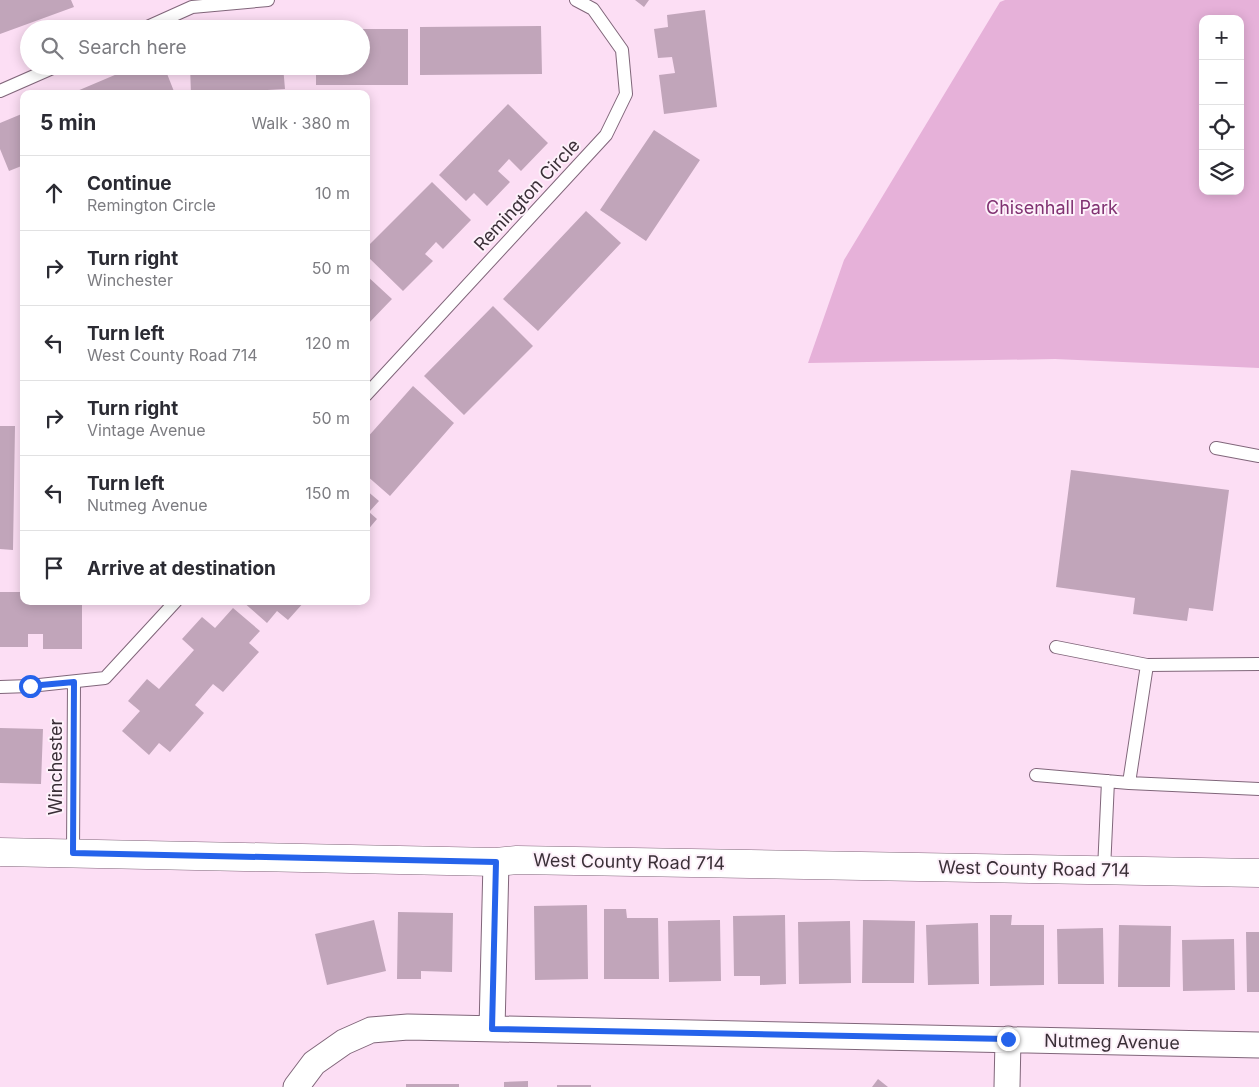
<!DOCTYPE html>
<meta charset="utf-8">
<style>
:root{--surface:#fff;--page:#f7f7f7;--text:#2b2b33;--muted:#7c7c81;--line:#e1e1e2}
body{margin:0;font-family:Inter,sans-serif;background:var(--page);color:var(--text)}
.controls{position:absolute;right:15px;top:15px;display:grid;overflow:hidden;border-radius:10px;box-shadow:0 2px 12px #0003}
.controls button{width:45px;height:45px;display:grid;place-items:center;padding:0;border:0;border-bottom:1px solid var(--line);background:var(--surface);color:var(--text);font:25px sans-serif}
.stop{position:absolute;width:15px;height:15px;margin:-11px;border:4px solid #2563eb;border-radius:50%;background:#fff}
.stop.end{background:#2563eb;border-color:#fff;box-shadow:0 1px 5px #0008}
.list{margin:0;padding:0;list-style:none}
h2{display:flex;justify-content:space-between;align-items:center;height:65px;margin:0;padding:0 20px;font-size:21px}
h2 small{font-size:16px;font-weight:400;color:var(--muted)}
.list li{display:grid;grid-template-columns:32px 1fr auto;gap:15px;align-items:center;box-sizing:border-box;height:75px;padding:0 20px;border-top:1px solid var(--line)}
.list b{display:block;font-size:19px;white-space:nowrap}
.list p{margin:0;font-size:16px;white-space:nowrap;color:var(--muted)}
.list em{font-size:16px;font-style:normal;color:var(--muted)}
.icon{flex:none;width:28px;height:28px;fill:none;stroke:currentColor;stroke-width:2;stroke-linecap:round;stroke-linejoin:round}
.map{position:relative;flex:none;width:1259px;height:1087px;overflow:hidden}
.search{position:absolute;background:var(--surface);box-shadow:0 2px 12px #0003;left:20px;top:20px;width:350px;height:55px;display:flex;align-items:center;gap:12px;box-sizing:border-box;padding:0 18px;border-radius:28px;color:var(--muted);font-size:19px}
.panel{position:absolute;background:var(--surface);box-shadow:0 2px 12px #0003;left:20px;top:90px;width:350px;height:515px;border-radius:10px}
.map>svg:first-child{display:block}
.green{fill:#e6b1d9;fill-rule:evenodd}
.building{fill:#c1a5ba}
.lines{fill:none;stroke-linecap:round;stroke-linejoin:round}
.lane-casing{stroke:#80667a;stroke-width:14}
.street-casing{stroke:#80667a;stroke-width:27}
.secondary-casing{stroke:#80667a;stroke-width:29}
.lane{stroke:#fff;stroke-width:12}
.street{stroke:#fff;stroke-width:25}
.secondary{stroke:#fff;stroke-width:28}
.route{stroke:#2563eb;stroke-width:6}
.labels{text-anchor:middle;stroke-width:4;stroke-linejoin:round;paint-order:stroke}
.street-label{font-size:18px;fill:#3a2f37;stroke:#fdf1fa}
.park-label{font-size:18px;fill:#813272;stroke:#fdf1fa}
</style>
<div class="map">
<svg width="1259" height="1087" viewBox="0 0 1259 1087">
<rect width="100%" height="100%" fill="#fcdef4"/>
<path class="green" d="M 1005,0 L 1259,0 L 1259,368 L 1055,359 L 808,363 L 844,260 L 1000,2 ZM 1203,19 L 1240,19 L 1240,191 L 1203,191 Z"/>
<path class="building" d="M 0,0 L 71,0 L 74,7 L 0,34 Z
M 635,0 L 649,0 L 644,7 Z
M 705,10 L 717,107 L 664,114 L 659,75 L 675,73 L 672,57 L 658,58 L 654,29 L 668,27 L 667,15 Z
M 541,26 L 542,74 L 420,75 L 420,27 Z
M 361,29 L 408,29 L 408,85 L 316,85 L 316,66 L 361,66 Z
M 136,66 L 164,66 L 175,94 L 70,94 Z
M 190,66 L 283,66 L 285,89 L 191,94 Z
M 508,104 L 548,143 L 521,171 L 509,159 L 498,171 L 510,182 L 487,206 L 474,193 L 466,201 L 439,175 Z
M 24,113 L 24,165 L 9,171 L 0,149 L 0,123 Z
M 654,130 L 700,160 L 646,241 L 600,210 Z
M 432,182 L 471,220 L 443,249 L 436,242 L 425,254 L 433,261 L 403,291 L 366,255 L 366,248 Z
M 586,211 L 621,243 L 538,331 L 503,299 Z
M 366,275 L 392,299 L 366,326 Z
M 493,306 L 533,346 L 464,415 L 424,376 Z
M 413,386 L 454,423 L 390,496 L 366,475 L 366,460 L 368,459 L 366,457 L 366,439 Z
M 0,426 L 15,426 L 13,550 L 0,549 Z
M 1071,470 L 1229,490 L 1213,611 L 1189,608 L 1187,621 L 1133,614 L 1135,598 L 1056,587 Z
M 366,490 L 379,501 L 369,512 L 377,519 L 366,532 Z
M 0,592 L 24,592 L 24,601 L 82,601 L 82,649 L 43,649 L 43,634 L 28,634 L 28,647 L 0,647 Z
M 242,601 L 305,601 L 288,620 L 277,611 L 267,623 Z
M 233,608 L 260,631 L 249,643 L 259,652 L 223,692 L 213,684 L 195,705 L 204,713 L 170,752 L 159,743 L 149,755 L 122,731 L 140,711 L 128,701 L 147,679 L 159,689 L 194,650 L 182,639 L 202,617 L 215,628 Z
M 0,728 L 43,729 L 41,784 L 0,783 Z
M 587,905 L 588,979 L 535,980 L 534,906 Z
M 604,909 L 626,909 L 627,918 L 658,918 L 659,979 L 604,979 Z
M 398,912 L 453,913 L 452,972 L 421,971 L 421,979 L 397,979 Z
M 785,915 L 786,984 L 760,985 L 760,976 L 734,976 L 733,916 Z
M 990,915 L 1012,915 L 1011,925 L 1044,925 L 1044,985 L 990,986 Z
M 374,920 L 386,971 L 327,985 L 315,934 Z
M 720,920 L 721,981 L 669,982 L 668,921 Z
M 863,920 L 915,921 L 914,983 L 862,983 Z
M 850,921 L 851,983 L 799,984 L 798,922 Z
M 978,923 L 979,984 L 928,985 L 926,925 Z
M 1119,925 L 1171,926 L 1170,987 L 1118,987 Z
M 1103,928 L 1104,984 L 1058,984 L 1057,929 Z
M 1246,932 L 1259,932 L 1259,992 L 1247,992 Z
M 1234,939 L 1235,990 L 1183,991 L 1182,940 Z
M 878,1079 L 888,1087 L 872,1087 Z
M 528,1081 L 528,1087 L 504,1087 L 504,1082 Z
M 406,1084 L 459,1084 L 459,1087 L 406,1087 Z
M 557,1085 L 591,1085 L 591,1087 L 557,1087 Z"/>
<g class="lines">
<defs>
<path id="lane" d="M 143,29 L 192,7 L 268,0
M 0,91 L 57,66
M 366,395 L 606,135 L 626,94 L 622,50 L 593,9 L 576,0
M 1216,448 L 1259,456
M 1056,647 L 1147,665 L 1259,664
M 0,687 L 30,686 L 105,678 L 176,601
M 1036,775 L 1129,783 L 1259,789
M 1129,783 L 1147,665
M 73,853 L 74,682
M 1104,870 L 1108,781"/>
<path id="street" d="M 492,1029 L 496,862
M 296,1087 L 314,1063 L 344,1042 L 371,1030 L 408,1027 L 1259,1045
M 1007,1087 L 1008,1039"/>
<path id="secondary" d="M 0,852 L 496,862 L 517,860 L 1259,873"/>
</defs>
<use href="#lane" class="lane-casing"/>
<use href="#street" class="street-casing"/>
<use href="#secondary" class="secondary-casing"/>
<use href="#lane" class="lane"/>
<use href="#street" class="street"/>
<use href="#secondary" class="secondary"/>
</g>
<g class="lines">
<path class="route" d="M 30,686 L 74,682 L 73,853 L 496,862 L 492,1029 L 1008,1039"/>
</g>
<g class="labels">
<g class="street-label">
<text transform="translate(527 195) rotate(-47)" y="6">Remington Circle</text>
<text transform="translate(56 767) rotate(-90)" y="6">Winchester</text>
<text transform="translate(629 862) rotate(1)" y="6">West County Road 714</text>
<text transform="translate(1034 869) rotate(1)" y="6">West County Road 714</text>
<text transform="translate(1112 1042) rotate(1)" y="6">Nutmeg Avenue</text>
</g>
<g class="park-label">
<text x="1052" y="214">Chisenhall Park</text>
</g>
</g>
</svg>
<div class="controls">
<button>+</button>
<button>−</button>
<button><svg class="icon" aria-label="locate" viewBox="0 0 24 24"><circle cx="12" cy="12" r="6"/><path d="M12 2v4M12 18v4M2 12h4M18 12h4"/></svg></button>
<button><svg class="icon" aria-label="layers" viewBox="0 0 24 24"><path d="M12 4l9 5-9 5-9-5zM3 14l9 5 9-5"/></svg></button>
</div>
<div class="stop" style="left:30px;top:686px"></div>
<div class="stop end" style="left:1008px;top:1039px"></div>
<div class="search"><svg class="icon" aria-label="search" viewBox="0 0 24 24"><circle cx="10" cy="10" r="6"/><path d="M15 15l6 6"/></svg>Search here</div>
<section class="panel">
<h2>5 min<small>Walk · 380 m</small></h2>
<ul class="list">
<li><svg class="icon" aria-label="ahead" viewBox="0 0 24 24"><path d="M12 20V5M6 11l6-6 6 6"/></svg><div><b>Continue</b><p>Remington Circle</p></div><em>10 m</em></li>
<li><svg class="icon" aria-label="right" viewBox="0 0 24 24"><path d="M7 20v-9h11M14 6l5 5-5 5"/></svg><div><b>Turn right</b><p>Winchester</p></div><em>50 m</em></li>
<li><svg class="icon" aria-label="left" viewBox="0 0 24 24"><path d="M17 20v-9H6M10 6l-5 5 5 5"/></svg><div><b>Turn left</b><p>West County Road 714</p></div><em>120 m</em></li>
<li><svg class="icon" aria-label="right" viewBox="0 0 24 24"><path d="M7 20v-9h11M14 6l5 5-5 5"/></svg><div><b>Turn right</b><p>Vintage Avenue</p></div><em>50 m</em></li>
<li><svg class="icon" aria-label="left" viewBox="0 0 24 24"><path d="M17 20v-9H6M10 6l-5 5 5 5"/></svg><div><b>Turn left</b><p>Nutmeg Avenue</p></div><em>150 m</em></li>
<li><svg class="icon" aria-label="arrive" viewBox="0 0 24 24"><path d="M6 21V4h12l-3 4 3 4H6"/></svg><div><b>Arrive at destination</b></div></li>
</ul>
</section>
</div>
